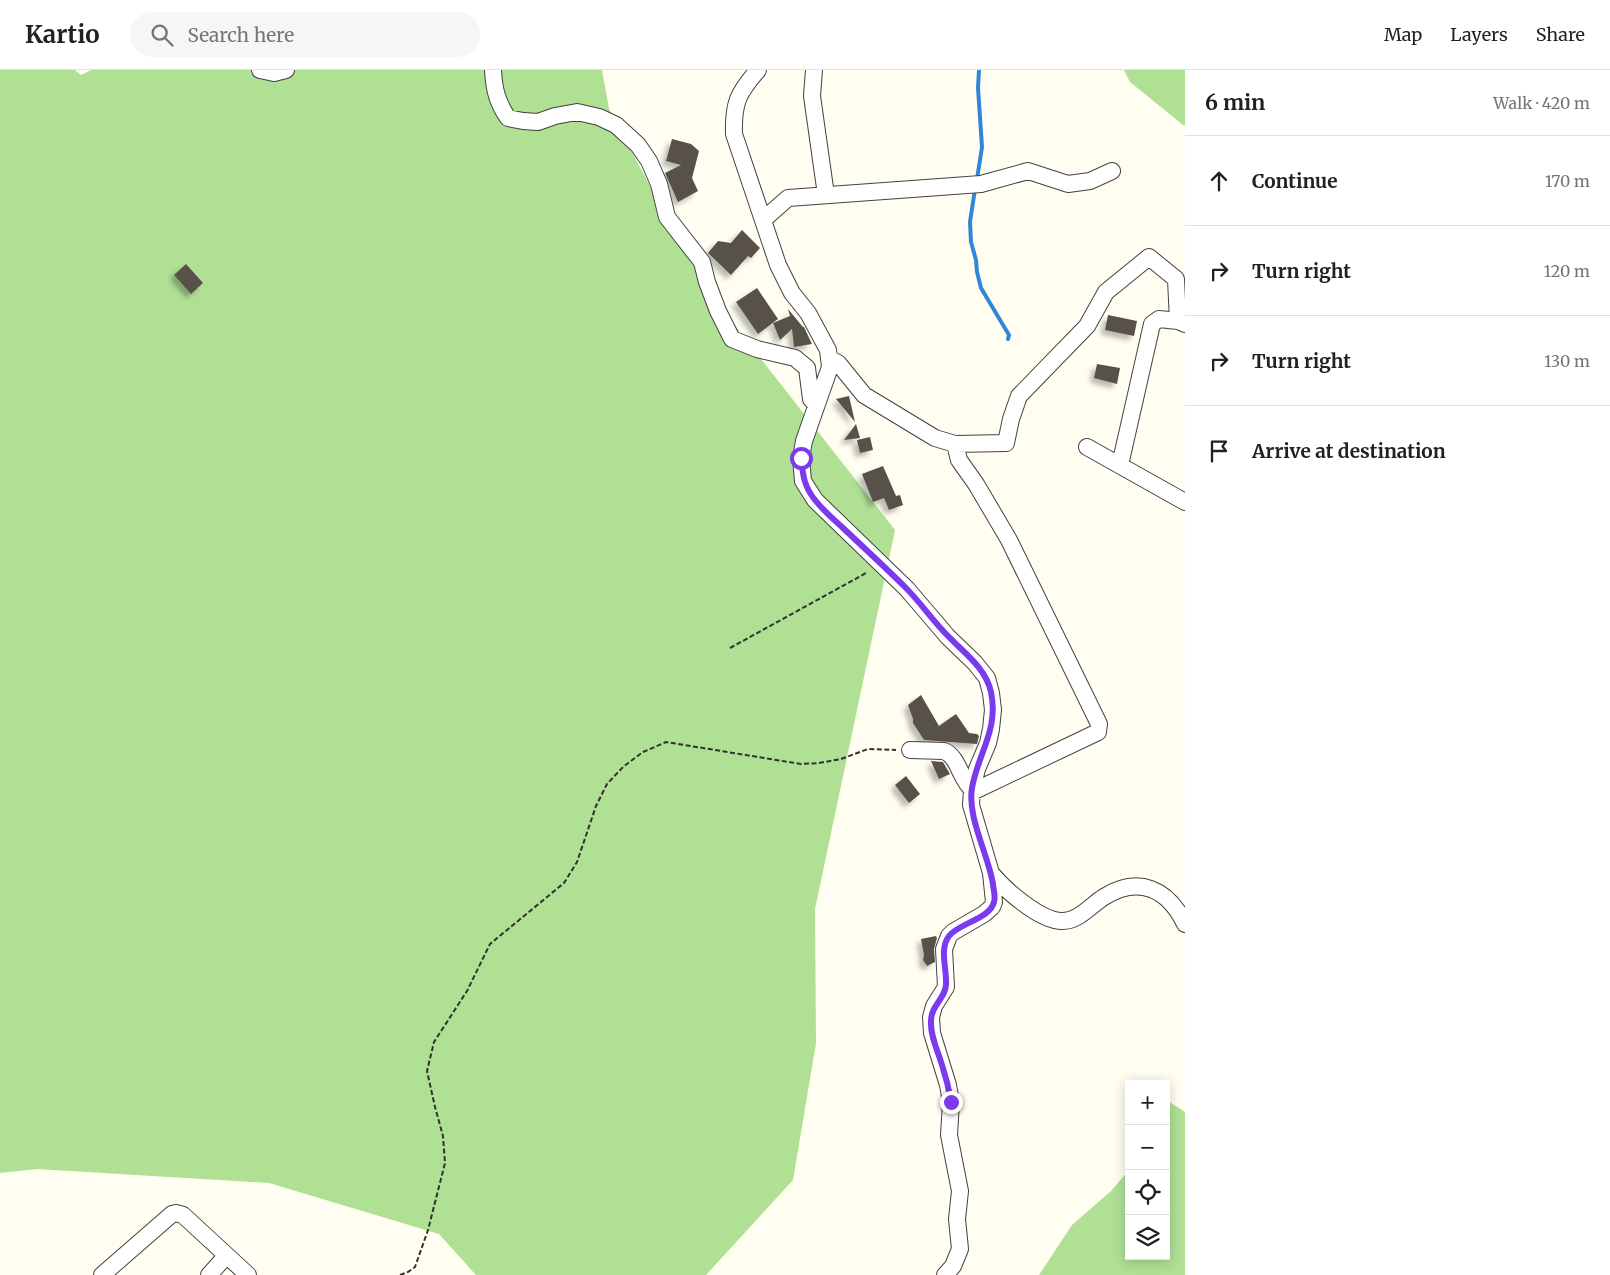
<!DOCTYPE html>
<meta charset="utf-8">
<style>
:root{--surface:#fff;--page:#f6f6f6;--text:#202124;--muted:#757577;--line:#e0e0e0}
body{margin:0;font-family:Merriweather,serif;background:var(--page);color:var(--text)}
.controls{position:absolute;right:15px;bottom:15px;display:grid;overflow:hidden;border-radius:0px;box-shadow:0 2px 12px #0003}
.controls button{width:45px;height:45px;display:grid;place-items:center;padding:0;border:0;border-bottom:1px solid var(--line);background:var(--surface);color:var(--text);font:25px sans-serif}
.stop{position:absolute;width:15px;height:15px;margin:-11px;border:4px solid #7c3aed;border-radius:50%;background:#fff}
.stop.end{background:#7c3aed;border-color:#fff;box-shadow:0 1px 5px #0008}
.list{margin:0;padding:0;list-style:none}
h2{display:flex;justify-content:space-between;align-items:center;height:65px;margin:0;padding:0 20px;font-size:21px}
h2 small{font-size:16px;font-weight:400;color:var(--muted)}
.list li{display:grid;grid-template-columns:32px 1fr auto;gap:15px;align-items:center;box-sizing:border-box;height:90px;padding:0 20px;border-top:1px solid var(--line)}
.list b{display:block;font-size:19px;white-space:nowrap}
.list em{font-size:16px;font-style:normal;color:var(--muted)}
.icon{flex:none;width:28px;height:28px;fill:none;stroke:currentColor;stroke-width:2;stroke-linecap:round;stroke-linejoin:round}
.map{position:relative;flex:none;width:1185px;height:1205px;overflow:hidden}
header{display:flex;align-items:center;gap:30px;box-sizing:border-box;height:70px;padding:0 25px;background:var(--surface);border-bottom:1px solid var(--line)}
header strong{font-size:24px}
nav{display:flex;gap:28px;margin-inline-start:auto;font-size:18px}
.search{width:350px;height:45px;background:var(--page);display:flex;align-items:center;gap:12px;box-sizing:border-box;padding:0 18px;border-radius:28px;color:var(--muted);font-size:19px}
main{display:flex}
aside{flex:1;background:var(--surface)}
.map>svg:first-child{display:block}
.forest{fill:#afe094}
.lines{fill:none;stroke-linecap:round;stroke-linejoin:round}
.stream{stroke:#3087da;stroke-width:4}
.building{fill:#59514a;filter:url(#shadow)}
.minor-casing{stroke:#424242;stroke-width:18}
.path{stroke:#313131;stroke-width:2;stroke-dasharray:5 2.5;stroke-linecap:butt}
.minor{stroke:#fff;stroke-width:16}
.route{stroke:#7c3aed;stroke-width:6}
</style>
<header>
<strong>Kartio</strong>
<div class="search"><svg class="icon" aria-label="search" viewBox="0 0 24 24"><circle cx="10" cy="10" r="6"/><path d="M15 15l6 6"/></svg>Search here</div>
<nav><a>Map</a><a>Layers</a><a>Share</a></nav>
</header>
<main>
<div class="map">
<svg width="1185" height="1205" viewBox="0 0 1185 1205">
<defs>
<filter id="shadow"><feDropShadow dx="-4.5" dy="4.5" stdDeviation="2.5" flood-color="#0004"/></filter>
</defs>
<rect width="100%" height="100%" fill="#fffef1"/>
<path class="forest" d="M 0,0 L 75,0 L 81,5 L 91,0 L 602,0 L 609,39 L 659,133 L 736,257 L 895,460 L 815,839 L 816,973 L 793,1110 L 706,1205 L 476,1205 L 439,1164 L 269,1113 L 37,1099 L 0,1103 Z
M 1124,0 L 1185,0 L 1185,55 L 1183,55 L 1130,12 Z
M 1168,1031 L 1185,1042 L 1185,1205 L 1039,1205 L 1072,1155 L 1111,1121 L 1129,1100 L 1129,1186 L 1166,1186 L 1166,1036 Z"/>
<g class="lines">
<path class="stream" d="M 977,109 L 982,77 L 978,18 L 979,0
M 975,119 L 970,152 L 971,172 L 976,190 L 977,202 L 981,218 L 1009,265 L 1008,269"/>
</g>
<path class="building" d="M 672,69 L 691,74 L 699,81 L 692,108 L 698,121 L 678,132 L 665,103 L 681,95 L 666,91 Z
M 742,160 L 760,178 L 751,188 L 748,186 L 731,205 L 708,183 L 718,171 L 731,173 Z
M 186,194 L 203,213 L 191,224 L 174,205 Z
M 757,218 L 778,249 L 758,264 L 736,232 Z
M 788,239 L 803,257 L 804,257 L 812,274 L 794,277 L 792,259 L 780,270 L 773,253 L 790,246 Z
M 1108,245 L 1137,251 L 1134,266 L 1105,260 Z
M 1097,294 L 1120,298 L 1117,314 L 1094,308 Z
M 849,326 L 855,352 L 836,329 Z
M 856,354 L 860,368 L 844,370 Z
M 870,367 L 873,380 L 860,383 L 857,370 Z
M 883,396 L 896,426 L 900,425 L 903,435 L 889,440 L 884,428 L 873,432 L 862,404 Z
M 921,625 L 939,656 L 956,644 L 969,663 L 977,664 L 979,666 L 977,674 L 924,670 L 913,653 L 913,649 L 908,635 Z
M 931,691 L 943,692 L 950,704 L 939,709 Z
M 906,706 L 920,724 L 909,733 L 895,715 Z
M 936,866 L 937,868 L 934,879 L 935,892 L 927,896 L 923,890 L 924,885 L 921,869 Z"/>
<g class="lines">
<defs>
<path id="minor" d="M 260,0 L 274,3 L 286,0
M 493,0 C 494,19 497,32 508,48 L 523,51 L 538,52 L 555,46 L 577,42 L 599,47 L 616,55 L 638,75 L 649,91 L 659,114 L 667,147 L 702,192 L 707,212 L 718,241 L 732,269 L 757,279 L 795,288 L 807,298 L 811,329 L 816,335
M 758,0 C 738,23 733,33 734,64 L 778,195 L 792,223 L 808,243 L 828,280 L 830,297 L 804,371 L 801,388 L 803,411 L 815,430 L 907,519 L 948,567 L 975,593 L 987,608 L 991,623 L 993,640 L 991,659 L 988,673 L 977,699 L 972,719 L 971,735 L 991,803 L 994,832 L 992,837 L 984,844 L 953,862 L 949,866 L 944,879 L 946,917 L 934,936 L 931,947 L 932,963 L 948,1015 L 951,1032 L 949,1065 L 960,1121 L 957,1149 L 960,1179 L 953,1196 L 945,1205
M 814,0 L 812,26 L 826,125
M 763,150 L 788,128 L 981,114 L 1028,101 L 1068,114 L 1090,111 L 1112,101
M 829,288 L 838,293 L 864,325 L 935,368 L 955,374 L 1006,373 L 1011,349 L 1019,326 L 1087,256 L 1106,222 L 1149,187 L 1176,209 L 1178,251
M 955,374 L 959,390 L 976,414 L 1009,470 L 1099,654 L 1098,662 L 972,722
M 1087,377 L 1185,432
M 1120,395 L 1152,254 L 1159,249 L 1178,251 L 1185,254
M 910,680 L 944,681 C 959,687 960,710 972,719
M 991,803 C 1004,819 1040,851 1062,851 C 1079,851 1091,835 1104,827 C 1139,805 1168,819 1185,854
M 102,1205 L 172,1144 L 176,1143 L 183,1145 L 248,1205
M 209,1205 L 226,1186"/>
</defs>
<use href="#minor" class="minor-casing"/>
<path class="path" d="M 730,578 L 868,502
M 400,1205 L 408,1202 L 415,1197 L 428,1160 L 445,1093 L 443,1066 L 435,1037 L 427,1001 L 434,972 L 467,921 L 490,874 L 564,813 L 577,792 L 596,736 L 607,714 L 623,697 L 643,682 L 666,672 L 801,694 L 819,693 L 841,689 L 868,679 L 896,680"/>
<use href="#minor" class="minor"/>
</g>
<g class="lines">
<path class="route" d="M 801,388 C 803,406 804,416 815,430 C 823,440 833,449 842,457 C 863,477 885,497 905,517 C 921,533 933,551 948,566 C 964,583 986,598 991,622 C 999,660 978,683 972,718 C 967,747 988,784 993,814 C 993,819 996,826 994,832 C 990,849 959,853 949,866 C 939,879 947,899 946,914 C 946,928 931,935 931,951 C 930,966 938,981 942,995 C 946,1007 949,1019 951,1032"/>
</g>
</svg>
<div class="controls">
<button>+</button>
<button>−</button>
<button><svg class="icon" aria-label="locate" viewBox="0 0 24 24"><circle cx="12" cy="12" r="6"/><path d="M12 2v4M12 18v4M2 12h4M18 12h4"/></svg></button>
<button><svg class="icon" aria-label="layers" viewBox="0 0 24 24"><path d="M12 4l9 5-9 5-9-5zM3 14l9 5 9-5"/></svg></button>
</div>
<div class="stop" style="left:801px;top:388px"></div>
<div class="stop end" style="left:951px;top:1032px"></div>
</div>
<aside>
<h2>6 min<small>Walk · 420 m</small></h2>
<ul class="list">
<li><svg class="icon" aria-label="ahead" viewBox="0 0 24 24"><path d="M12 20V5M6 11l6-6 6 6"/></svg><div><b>Continue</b></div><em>170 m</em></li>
<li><svg class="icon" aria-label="right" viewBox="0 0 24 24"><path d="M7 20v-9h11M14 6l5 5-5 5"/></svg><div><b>Turn right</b></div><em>120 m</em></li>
<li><svg class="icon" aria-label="right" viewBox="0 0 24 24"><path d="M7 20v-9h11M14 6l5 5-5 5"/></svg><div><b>Turn right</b></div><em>130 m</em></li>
<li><svg class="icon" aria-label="arrive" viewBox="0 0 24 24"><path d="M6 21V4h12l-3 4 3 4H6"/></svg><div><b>Arrive at destination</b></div></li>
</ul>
</aside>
</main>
